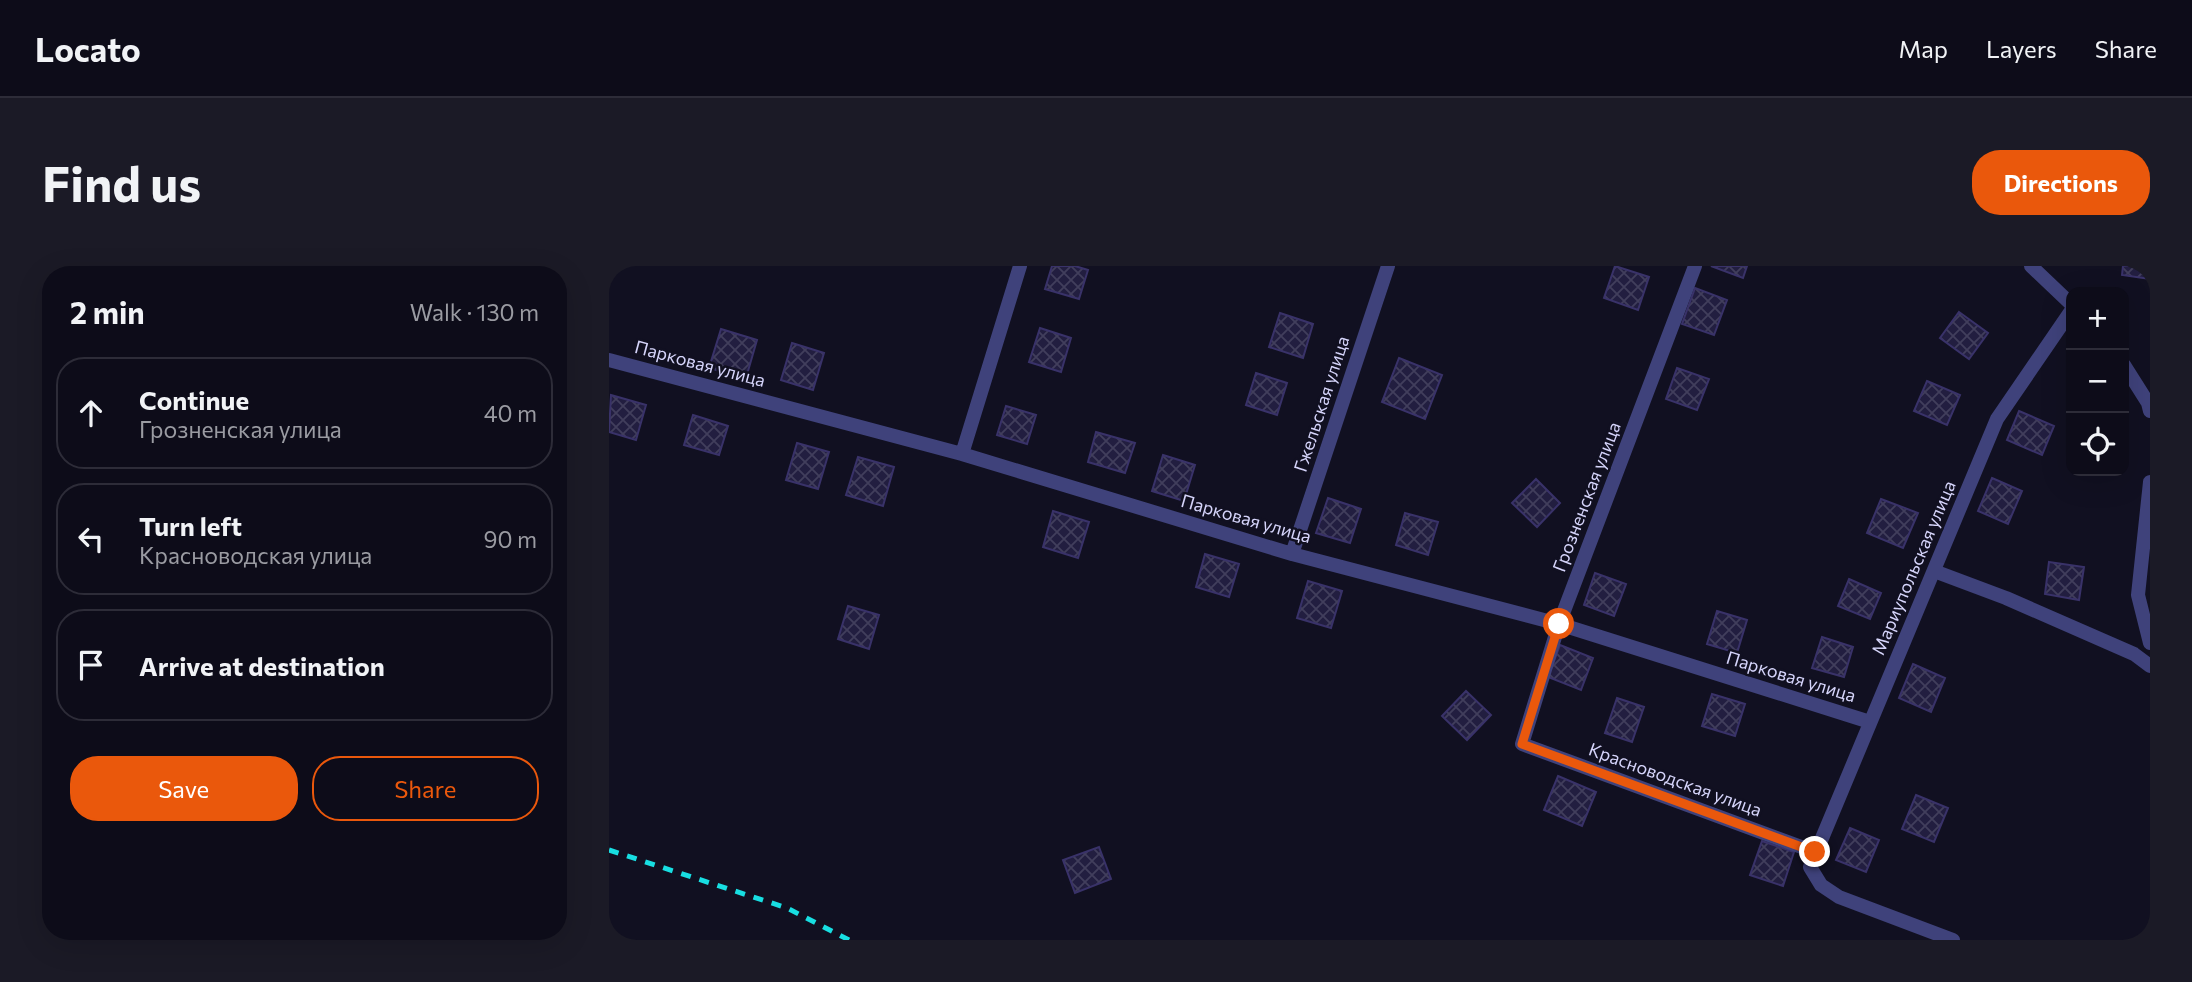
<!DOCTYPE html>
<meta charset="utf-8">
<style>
:root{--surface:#0d0c19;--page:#1b1a26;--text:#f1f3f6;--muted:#9a9ba2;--line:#2d2c38;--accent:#ea580c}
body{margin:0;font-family:Commissioner,sans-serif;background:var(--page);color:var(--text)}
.controls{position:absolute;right:21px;top:21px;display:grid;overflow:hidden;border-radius:14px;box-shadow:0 7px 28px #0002}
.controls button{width:63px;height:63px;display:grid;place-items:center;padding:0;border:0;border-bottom:2px solid var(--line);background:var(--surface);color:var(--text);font:35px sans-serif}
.stop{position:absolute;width:21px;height:21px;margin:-16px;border:5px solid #ea580c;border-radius:50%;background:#fff}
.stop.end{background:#ea580c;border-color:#fff;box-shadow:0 2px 7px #0008}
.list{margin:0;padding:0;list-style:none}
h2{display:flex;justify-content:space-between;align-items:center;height:91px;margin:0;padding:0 28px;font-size:30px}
h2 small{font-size:23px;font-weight:400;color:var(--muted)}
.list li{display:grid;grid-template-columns:46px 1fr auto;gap:21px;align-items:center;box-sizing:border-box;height:112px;margin:0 14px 14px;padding:0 14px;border:2px solid var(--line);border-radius:28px}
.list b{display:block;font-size:26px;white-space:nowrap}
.list p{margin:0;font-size:23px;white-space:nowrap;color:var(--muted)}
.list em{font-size:23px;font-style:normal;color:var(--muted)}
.actions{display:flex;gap:14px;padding:21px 28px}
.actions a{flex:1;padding:16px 0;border:2px solid var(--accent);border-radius:28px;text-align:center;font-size:24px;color:var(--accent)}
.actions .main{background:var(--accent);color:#fff}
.icon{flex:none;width:38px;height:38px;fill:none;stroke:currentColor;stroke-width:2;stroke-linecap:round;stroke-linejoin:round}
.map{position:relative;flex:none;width:1541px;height:674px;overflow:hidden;border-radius:28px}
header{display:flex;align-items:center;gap:42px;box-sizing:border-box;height:98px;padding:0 35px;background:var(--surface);border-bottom:2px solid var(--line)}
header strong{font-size:33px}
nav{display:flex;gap:38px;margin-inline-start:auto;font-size:24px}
.intro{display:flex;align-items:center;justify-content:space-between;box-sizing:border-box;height:168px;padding:0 42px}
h1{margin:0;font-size:49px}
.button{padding:18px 32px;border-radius:28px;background:var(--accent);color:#fff;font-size:24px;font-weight:700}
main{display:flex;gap:42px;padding:0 42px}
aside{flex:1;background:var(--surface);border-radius:28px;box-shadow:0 7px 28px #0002}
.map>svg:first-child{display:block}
.building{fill:url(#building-cross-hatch);stroke:#393269;stroke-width:2}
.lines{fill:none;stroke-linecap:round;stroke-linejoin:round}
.minor{stroke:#3f427b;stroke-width:14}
.tertiary{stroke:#3f427b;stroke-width:14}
.rail{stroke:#18dee2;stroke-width:5;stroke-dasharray:10 9;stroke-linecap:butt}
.route{stroke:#ea580c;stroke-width:9}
.labels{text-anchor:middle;stroke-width:5;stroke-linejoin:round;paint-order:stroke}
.street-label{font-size:18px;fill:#d5d4fa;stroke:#111021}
</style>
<header>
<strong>Locato</strong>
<nav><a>Map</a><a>Layers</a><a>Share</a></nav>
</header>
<div class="intro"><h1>Find us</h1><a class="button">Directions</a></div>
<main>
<aside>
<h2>2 min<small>Walk · 130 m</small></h2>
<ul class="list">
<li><svg class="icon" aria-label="ahead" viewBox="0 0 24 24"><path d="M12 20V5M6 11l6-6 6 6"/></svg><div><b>Continue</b><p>Грозненская улица</p></div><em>40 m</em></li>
<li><svg class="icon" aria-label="left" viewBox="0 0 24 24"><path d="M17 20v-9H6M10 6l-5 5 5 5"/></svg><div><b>Turn left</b><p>Красноводская улица</p></div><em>90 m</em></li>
<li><svg class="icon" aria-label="arrive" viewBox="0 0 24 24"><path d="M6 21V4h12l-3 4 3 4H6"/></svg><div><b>Arrive at destination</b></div></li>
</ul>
<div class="actions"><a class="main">Save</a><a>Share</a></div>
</aside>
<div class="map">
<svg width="1541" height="674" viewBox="0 0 1541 674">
<defs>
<pattern id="building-cross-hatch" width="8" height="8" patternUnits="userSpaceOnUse" patternTransform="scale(1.75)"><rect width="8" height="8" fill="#221e40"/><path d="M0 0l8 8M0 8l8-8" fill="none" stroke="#413e5c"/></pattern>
</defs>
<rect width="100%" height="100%" fill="#111021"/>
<path class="building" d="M 443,0 L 466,0 L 479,4 L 470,33 L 436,23 Z
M 1006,0 L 1040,11 L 1029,44 L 995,32 Z
M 1102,0 L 1138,0 L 1134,12 Z
M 1514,0 L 1541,0 L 1541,13 L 1513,9 Z
M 1086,22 L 1118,34 L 1105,69 L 1073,58 Z
M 1350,46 L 1379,67 L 1360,93 L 1331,72 Z
M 671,47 L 704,58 L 694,92 L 660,81 Z
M 431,62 L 462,72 L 452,106 L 420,96 Z
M 112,63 L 148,74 L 137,112 L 100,102 Z
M 183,77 L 215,87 L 204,124 L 172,114 Z
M 790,92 L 833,109 L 816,153 L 773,136 Z
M 1068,102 L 1100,113 L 1088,144 L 1057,133 Z
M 647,107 L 678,117 L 668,149 L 637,139 Z
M 1318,115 L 1351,129 L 1338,159 L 1305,145 Z
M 2,129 L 37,139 L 27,174 L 0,166 Z
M 397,140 L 427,149 L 418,178 L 388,169 Z
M 1410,145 L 1445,160 L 1433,189 L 1398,174 Z
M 84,149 L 119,160 L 110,189 L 75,179 Z
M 487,166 L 526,177 L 516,207 L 479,196 Z
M 188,177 L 220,186 L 209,223 L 177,214 Z
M 554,189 L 586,199 L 575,235 L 543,225 Z
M 249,191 L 285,201 L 274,240 L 237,229 Z
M 1383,212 L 1413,225 L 1399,258 L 1369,245 Z
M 927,213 L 951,237 L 928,261 L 903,237 Z
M 719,232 L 752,243 L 741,277 L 707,267 Z
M 1272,233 L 1309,247 L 1294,282 L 1258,267 Z
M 444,245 L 480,256 L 469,292 L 434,281 Z
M 796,247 L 829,256 L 819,289 L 787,279 Z
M 596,288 L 630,298 L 620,331 L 587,321 Z
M 1440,296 L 1475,301 L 1470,334 L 1436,328 Z
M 986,307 L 1017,318 L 1005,350 L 975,339 Z
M 1240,313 L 1272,327 L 1261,353 L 1229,340 Z
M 699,315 L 733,325 L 722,362 L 688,352 Z
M 239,340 L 270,349 L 260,383 L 229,373 Z
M 1108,345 L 1138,354 L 1128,387 L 1098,378 Z
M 1213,371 L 1244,381 L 1235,411 L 1203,402 Z
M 951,379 L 984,392 L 972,424 L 939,411 Z
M 1304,398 L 1336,412 L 1322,446 L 1290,432 Z
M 857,425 L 882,449 L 858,474 L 833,450 Z
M 1103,428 L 1136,438 L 1126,470 L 1093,460 Z
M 1008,432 L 1035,441 L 1023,476 L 996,467 Z
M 949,510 L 987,526 L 973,560 L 935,544 Z
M 1307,529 L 1339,542 L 1325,576 L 1293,563 Z
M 1241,562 L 1270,574 L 1257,606 L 1227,594 Z
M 1153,575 L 1185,586 L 1174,620 L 1141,609 Z
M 490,581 L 502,613 L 466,627 L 454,594 Z"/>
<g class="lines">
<path class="minor" d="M 1086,0 L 950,358 L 913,478 L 1206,586
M 0,94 L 353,188 L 683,288 L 950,358 L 1261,456
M 353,188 L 411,0
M 683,288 L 779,0
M 1325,305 L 1397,332 L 1525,388 L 1541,400
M 1344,674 L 1230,631 L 1212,619 L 1201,601 L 1388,153 L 1462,45"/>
<path class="tertiary" d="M 1422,0 L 1462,38
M 1515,99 L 1539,137 L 1541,145
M 1541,216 L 1529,329 L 1541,377"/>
<path class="rail" d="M 0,584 L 178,642 L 240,674"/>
</g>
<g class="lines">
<path class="route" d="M 950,358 L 913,478 L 1206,586"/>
</g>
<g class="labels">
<g class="street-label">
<text transform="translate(91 98) rotate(15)" y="6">Парковая улица</text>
<text transform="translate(713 138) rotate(-72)" y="6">Гжельская улица</text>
<text transform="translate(978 231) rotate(-69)" y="6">Грозненская улица</text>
<text transform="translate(637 253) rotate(16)" y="6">Парковая улица</text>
<text transform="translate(1305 302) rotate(-67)" y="6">Мариупольская улица</text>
<text transform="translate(1182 411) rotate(17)" y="6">Парковая улица</text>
<text transform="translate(1066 514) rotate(20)" y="6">Красноводская улица</text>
</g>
</g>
</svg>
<div class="controls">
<button>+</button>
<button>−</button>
<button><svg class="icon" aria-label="locate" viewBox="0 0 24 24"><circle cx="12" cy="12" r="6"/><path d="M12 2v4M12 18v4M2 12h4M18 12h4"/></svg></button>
</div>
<div class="stop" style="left:950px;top:358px"></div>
<div class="stop end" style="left:1206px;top:586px"></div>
</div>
</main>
